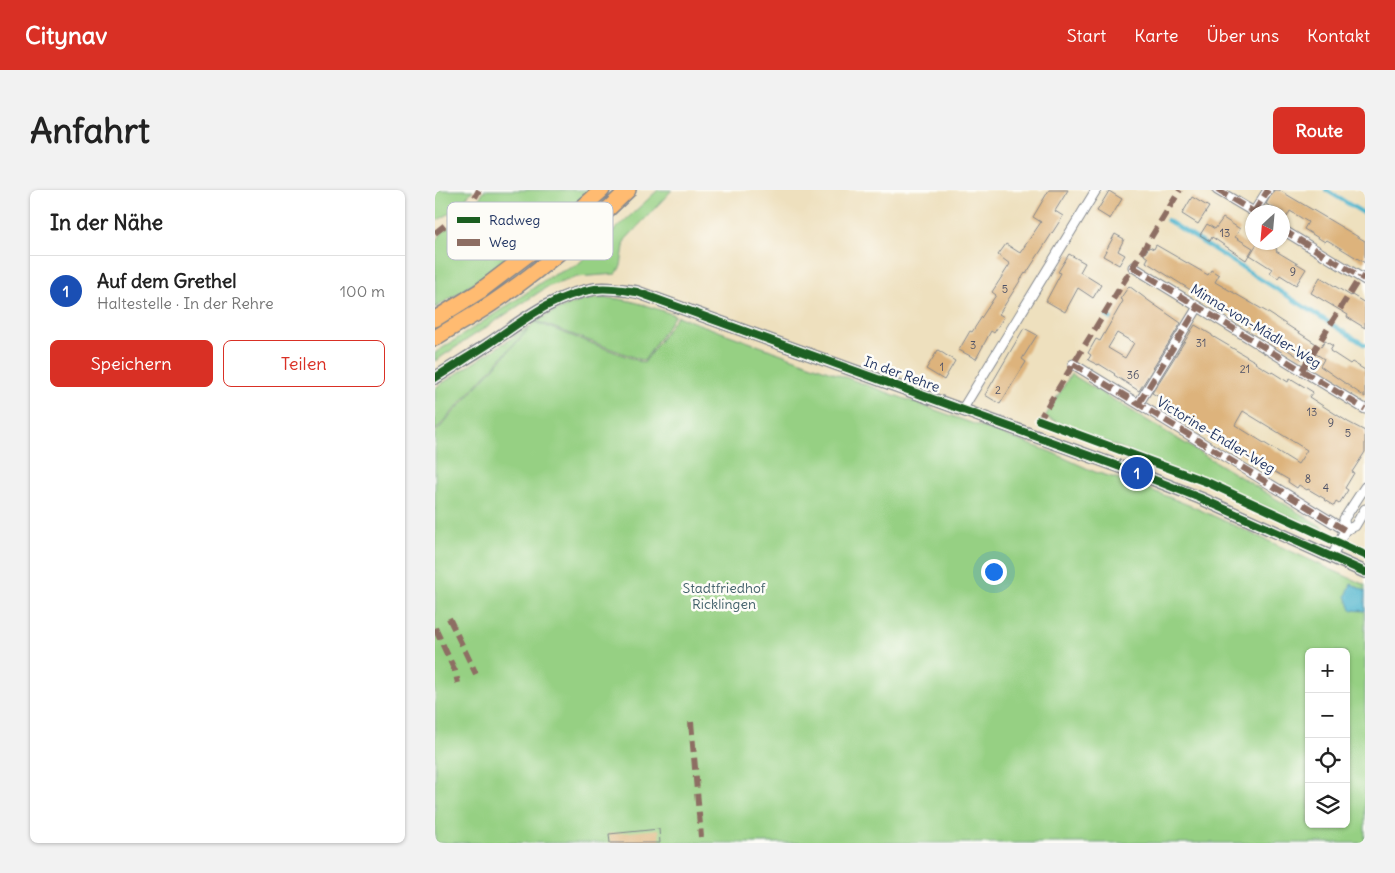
<!DOCTYPE html>
<html lang="de">
<meta charset="utf-8">
<style>
:root{--surface:#fff;--page:#f2f2f2;--text:#222;--muted:#767676;--line:#e0e0e0;--accent:#d93025}
body{margin:0;font-family:Delius,sans-serif;background:var(--page);color:var(--text)}
.controls{position:absolute;right:15px;bottom:15px;display:grid;overflow:hidden;border-radius:8px;box-shadow:0 1px 4px #0004}
.controls button{width:45px;height:45px;display:grid;place-items:center;padding:0;border:0;border-bottom:1px solid var(--line);background:var(--surface);color:var(--text);font:25px sans-serif}
.compass{position:absolute;left:810px;top:15px;width:45px;height:45px;border-radius:50%;background:var(--surface);box-shadow:0 1px 4px #0004;rotate:206deg}
.you{position:absolute;left:558px;top:381px;width:18px;height:18px;margin:-12px;border:4px solid #fff;border-radius:50%;background:#1a73e8;box-shadow:0 0 0 8px #1a73e833}
.badge{display:grid;place-items:center;width:32px;height:32px;border-radius:50%;background:var(--accent);color:#fff;font-size:16px;font-weight:700}
.pin{position:absolute;translate:-50% -50%;border:2px solid #fff;box-shadow:0 1px 5px #0006}
.list{margin:0;padding:0;list-style:none}
h2{display:flex;justify-content:space-between;align-items:center;height:65px;margin:0;padding:0 20px;font-size:21px}
h2 small{font-size:16px;font-weight:400;color:var(--muted)}
.list li{display:grid;grid-template-columns:32px 1fr auto;gap:15px;align-items:center;box-sizing:border-box;height:70px;padding:0 20px;border-top:1px solid var(--line)}
.list b{display:block;font-size:19px;white-space:nowrap}
.list p{margin:0;font-size:16px;white-space:nowrap;color:var(--muted)}
.list em{font-size:16px;font-style:normal;color:var(--muted)}
.actions{display:flex;gap:10px;padding:15px 20px}
.actions a{flex:1;padding:11px 0;border:1px solid var(--accent);border-radius:8px;text-align:center;font-size:18px;color:var(--accent)}
.actions .main{background:var(--accent);color:#fff}
.icon{flex:none;width:28px;height:28px;fill:none;stroke:currentColor;stroke-width:2;stroke-linecap:round;stroke-linejoin:round}
.map{position:relative;flex:none;width:930px;height:653px;overflow:hidden;border-radius:8px}
header{display:flex;align-items:center;gap:30px;box-sizing:border-box;height:70px;padding:0 25px;background:var(--accent);color:#fff}
header strong{font-size:24px}
nav{display:flex;gap:28px;margin-inline-start:auto;font-size:18px}
.intro{display:flex;align-items:center;justify-content:space-between;box-sizing:border-box;height:120px;padding:0 30px}
h1{margin:0;font-size:35px}
.button{padding:12px 22px;border-radius:8px;background:var(--accent);color:#fff;font-size:18px;font-weight:700}
main{display:flex;gap:30px;padding:0 30px}
aside{flex:1;background:var(--surface);border-radius:8px;box-shadow:0 1px 4px #0004}
.map>svg:first-child{display:block}
.green{fill:#96d083;stroke:#588070;fill-rule:evenodd}
.water{fill:#4fb5ce;stroke:#357296}
.lines{fill:none;stroke-linecap:round;stroke-linejoin:round}
.stream{stroke:#4fb5ce;stroke-width:4}
.building{fill:#ddb37c;fill-rule:evenodd}
.minor-casing{stroke:#84888e;stroke-width:11}
.tertiary-casing{stroke:#84888e;stroke-width:14}
.trunk-casing{stroke:#84888e;stroke-width:18}
.minor{stroke:#fff;stroke-width:9}
.tertiary{stroke:#fff;stroke-width:11}
.trunk{stroke:#ffbb71;stroke-width:15}
.quiet{stroke:#8d6e63;stroke-width:6;stroke-dasharray:12 6;stroke-linecap:butt}
.cycleway-casing{stroke:#fdfcf7;stroke-width:11}
.cycleway{stroke:#1b5e20;stroke-width:8}
.labels{text-anchor:middle;stroke-width:5;stroke-linejoin:round;paint-order:stroke}
.number-label{font-size:11px;fill:#4c5066}
.street-label{font-size:14px;fill:#1b2f5e;stroke:#fdfcf7}
.park-label{font-size:14px;fill:#405f69;stroke:#fdfcf7}
.key{fill:#fdfcf7;stroke:#b9bec9;stroke-width:1}
.key-label{font-size:14px;fill:#1b2f5e}
</style>
<header>
<strong>Citynav</strong>
<nav><a>Start</a><a>Karte</a><a>Über uns</a><a>Kontakt</a></nav>
</header>
<div class="intro"><h1>Anfahrt</h1><a class="button">Route</a></div>
<main>
<aside>
<h2>In der Nähe<small></small></h2>
<ul class="list">
<li><span class="badge" style="background:#1a4fb4">1</span><div><b>Auf dem Grethel</b><p>Haltestelle · In der Rehre</p></div><em>100 m</em></li>
</ul>
<div class="actions"><a class="main">Speichern</a><a>Teilen</a></div>
</aside>
<div class="map">
<svg width="930" height="653" viewBox="0 0 930 653">
<rect width="100%" height="100%" fill="#fdfcf7"/>
<filter id="ink" filterUnits="userSpaceOnUse"><feTurbulence type="fractalNoise" baseFrequency=".02" numOctaves="2"/><feDisplacementMap in="SourceGraphic" scale="10" xChannelSelector="R" yChannelSelector="G"/><feConvolveMatrix kernelMatrix="1 2 1 2 8 2 1 2 1" color-interpolation-filters="sRGB"/></filter>
<filter id="wash" filterUnits="userSpaceOnUse"><feTurbulence type="fractalNoise" baseFrequency=".0096" numOctaves="4" result="noise"/><feDisplacementMap in="SourceGraphic" scale="20" xChannelSelector="R" yChannelSelector="G"/><feGaussianBlur stdDeviation="1.12" result="paint"/><feColorMatrix in="noise" values="0 0 0 0 0 0 0 0 0 0 0 0 0 0 0 0 0 1.4 0 .05"/><feComposite in="paint" operator="in"/></filter>
<g filter="url(#wash)">
<rect width="100%" height="100%" fill="#eee0be"/>
<path class="green" d="M 0,0 L 38,0 C 27,13 16,25 0,31 Z
M 49,0 L 156,0 C 106,43 56,85 0,118 L 0,52 L 8,41 L 28,28 L 43,11 Z
M 223,0 L 237,0 L 190,50 L 186,76 L 181,84 L 142,87 L 112,97 L 0,171 L 0,163 L 84,108 L 114,87 L 142,75 Z
M 165,108 C 192,107 215,117 240,125 L 209,171 L 101,131 C 122,120 141,110 165,108 Z
M 242,126 L 616,262 L 660,282 L 701,294 L 761,318 L 930,395 L 930,653 L 0,653 L 0,243 L 100,132 L 209,173 ZM 874,462 L 911,462 L 911,634 L 874,634 Z
M 95,136 L 0,241 L 0,198 Z
M 636,184 L 889,338 L 888,340 L 610,227 Z"/>
<path class="water" d="M 916,394 L 930,401 L 930,421 L 916,420 L 911,406 Z"/>
<g class="lines">
<path class="stream" d="M 891,0 L 930,24
M 732,30 L 895,133
M 672,126 L 681,132
M 898,135 L 930,155"/>
</g>
<g id="blocks">
<path class="building" d="M 614,0 L 633,0 L 620,21 L 628,26 L 591,84 L 590,83 L 564,124 L 569,127 L 559,143 L 556,141 L 541,169 L 524,160 L 535,141 L 537,142 L 561,105 L 557,102 L 575,74 L 563,65 L 571,54 L 585,63 L 606,32 L 598,27 Z
M 839,0 L 844,0 L 930,51 L 930,73 L 892,50 L 890,52 L 869,39 L 873,32 L 855,21 L 852,27 L 848,24 L 848,22 L 845,22 L 831,14 Z
M 674,1 L 687,9 L 675,29 L 662,21 Z
M 757,7 L 774,17 L 763,34 L 747,24 Z
M 788,28 L 805,39 L 800,47 L 818,58 L 811,70 L 777,47 L 775,51 L 765,45 L 772,34 L 780,39 Z
M 680,44 L 689,49 L 683,61 L 690,65 L 684,75 L 668,66 Z
M 823,52 L 831,52 L 842,59 L 841,61 L 871,79 L 861,95 L 845,85 L 843,88 L 835,83 L 837,79 L 815,65 Z
M 721,55 L 773,85 L 776,80 L 784,85 L 780,92 L 832,122 L 886,157 L 890,151 L 898,156 L 895,161 L 915,174 L 917,172 L 930,180 L 930,207 L 885,176 L 889,169 L 873,159 L 867,169 L 783,116 L 782,118 L 769,110 L 770,109 L 711,72 L 713,68 L 709,65 L 714,57 L 719,59 Z
M 634,64 L 650,73 L 645,82 L 666,95 L 658,108 L 643,98 L 630,122 L 611,111 L 626,83 L 623,82 Z
M 885,87 L 916,106 L 917,105 L 930,113 L 930,138 L 912,127 L 913,125 L 876,103 Z
M 694,96 L 714,111 L 746,133 L 704,201 L 679,185 L 680,184 L 664,174 L 663,175 L 653,170 L 656,165 L 653,163 L 661,149 L 665,151 L 688,111 L 685,109 ZM 682,143 L 699,153 L 690,168 L 673,158 Z
M 760,135 L 777,145 L 777,146 L 821,172 L 820,173 L 837,183 L 837,182 L 853,192 L 855,188 L 878,202 L 874,207 L 913,232 L 930,241 L 930,262 L 917,282 L 919,283 L 910,298 L 913,300 L 904,314 L 901,312 L 899,316 L 889,310 L 890,309 L 873,299 L 872,300 L 864,295 L 862,298 L 853,292 L 854,290 L 828,275 L 827,277 L 808,265 L 784,250 L 785,248 L 777,243 L 758,234 L 749,229 L 750,227 L 734,217 L 733,218 L 723,213 L 726,208 L 717,203 ZM 808,221 L 872,260 L 863,274 L 800,235 Z
M 589,138 L 602,145 L 587,169 L 591,172 L 565,214 L 550,205 Z
M 503,160 L 520,171 L 509,190 L 491,179 Z
M 224,639 L 225,653 L 175,653 L 174,644 Z"/>
</g>
</g>
<g filter="url(#ink)">
<use href="#blocks" fill-opacity="0" stroke="#84888e" stroke-width="1"/>
<g class="lines">
<defs>
<path id="minor" d="M 782,0 L 819,22
M 819,22 L 833,0
M 848,40 L 930,90
M 698,77 L 930,219
M 638,174 L 910,340 L 897,367
M 704,213 L 763,117
M 527,220 L 661,0
M 930,297 L 909,329 L 910,340 L 920,336 L 930,319"/>
<path id="tertiary" d="M 0,188 C 17,177 35,166 52,155 C 86,132 118,105 160,99 C 174,97 188,100 202,102 L 702,283 L 765,308 L 930,382"/>
<path id="trunk" d="M 0,129 L 45,101 L 104,56 L 167,0
M 0,148 C 19,136 38,126 56,114 C 105,81 151,41 193,0"/>
</defs>
<use href="#minor" class="minor-casing"/>
<use href="#tertiary" class="tertiary-casing"/>
<use href="#trunk" class="trunk-casing"/>
<use href="#minor" class="minor"/>
<use href="#tertiary" class="tertiary"/>
<use href="#trunk" class="trunk"/>
<path class="quiet" d="M 782,0 L 819,22
M 819,22 L 833,0
M 848,40 L 929,89
M 0,43 L 27,22 L 38,11 L 44,0
M 698,77 L 930,219
M 638,174 L 910,340
M 867,180 L 925,87
M 704,213 L 763,117
M 606,231 L 604,230 L 745,0
M 14,428 L 41,484
M 0,438 L 20,481 L 23,493
M 256,532 L 266,647"/>
<defs>
<path id="cycleway" d="M 0,188 C 17,177 35,166 52,155 C 86,132 118,105 160,99 C 174,97 188,100 202,102 L 702,283 L 765,308 L 930,382
M 604,230 L 774,293 L 930,365"/>
</defs>
<use href="#cycleway" class="cycleway-casing"/>
<use href="#cycleway" class="cycleway"/>
</g>
</g>
<g class="labels">
<g class="number-label">
<text x="790" y="47">13</text>
<text x="858" y="86">9</text>
<text x="570" y="103">5</text>
<text x="766" y="157">31</text>
<text x="538" y="159">3</text>
<text x="507" y="181">1</text>
<text x="810" y="183">21</text>
<text x="698" y="189">36</text>
<text x="563" y="204">2</text>
<text x="877" y="226">13</text>
<text x="896" y="237">9</text>
<text x="913" y="247">5</text>
<text x="873" y="293">8</text>
<text x="891" y="302">4</text>
</g>
<g class="street-label">
<text transform="translate(821 136) rotate(31)" y="5">Minna-von-Mädler-Weg</text>
<text transform="translate(467 184) rotate(20)" y="5">In der Rehre</text>
<text transform="translate(781 245) rotate(31)" y="5">Victorine-Endler-Weg</text>
</g>
<g class="park-label">
<text x="289" y="403">Stadtfriedhof<tspan x="289" dy="16">Ricklingen</tspan></text>
</g>
</g>
<rect x="12" y="12" width="166" height="58" rx="8" class="key"/>
<rect x="22" y="27" width="23" height="6" fill="#1b5e20"/>
<rect x="22" y="49" width="23" height="7" fill="#8d6e63"/>
<g class="key-label">
<text x="54" y="35">Radweg</text>
<text x="54" y="57">Weg</text>
</g>
</svg>
<div class="controls">
<button>+</button>
<button>−</button>
<button><svg class="icon" aria-label="locate" viewBox="0 0 24 24"><circle cx="12" cy="12" r="6"/><path d="M12 2v4M12 18v4M2 12h4M18 12h4"/></svg></button>
<button><svg class="icon" aria-label="layers" viewBox="0 0 24 24"><path d="M12 4l9 5-9 5-9-5zM3 14l9 5 9-5"/></svg></button>
</div>
<svg class="compass" viewBox="-18 -18 36 36"><path d="M0-13l5 13h-10z" fill="#e53935"/><path d="M0 13l5-13h-10z" fill="#767676"/></svg>
<div class="you"></div>
<div class="pin badge" style="left:702px;top:283px;background:#1a4fb4">1</div>
</div>
</main>
